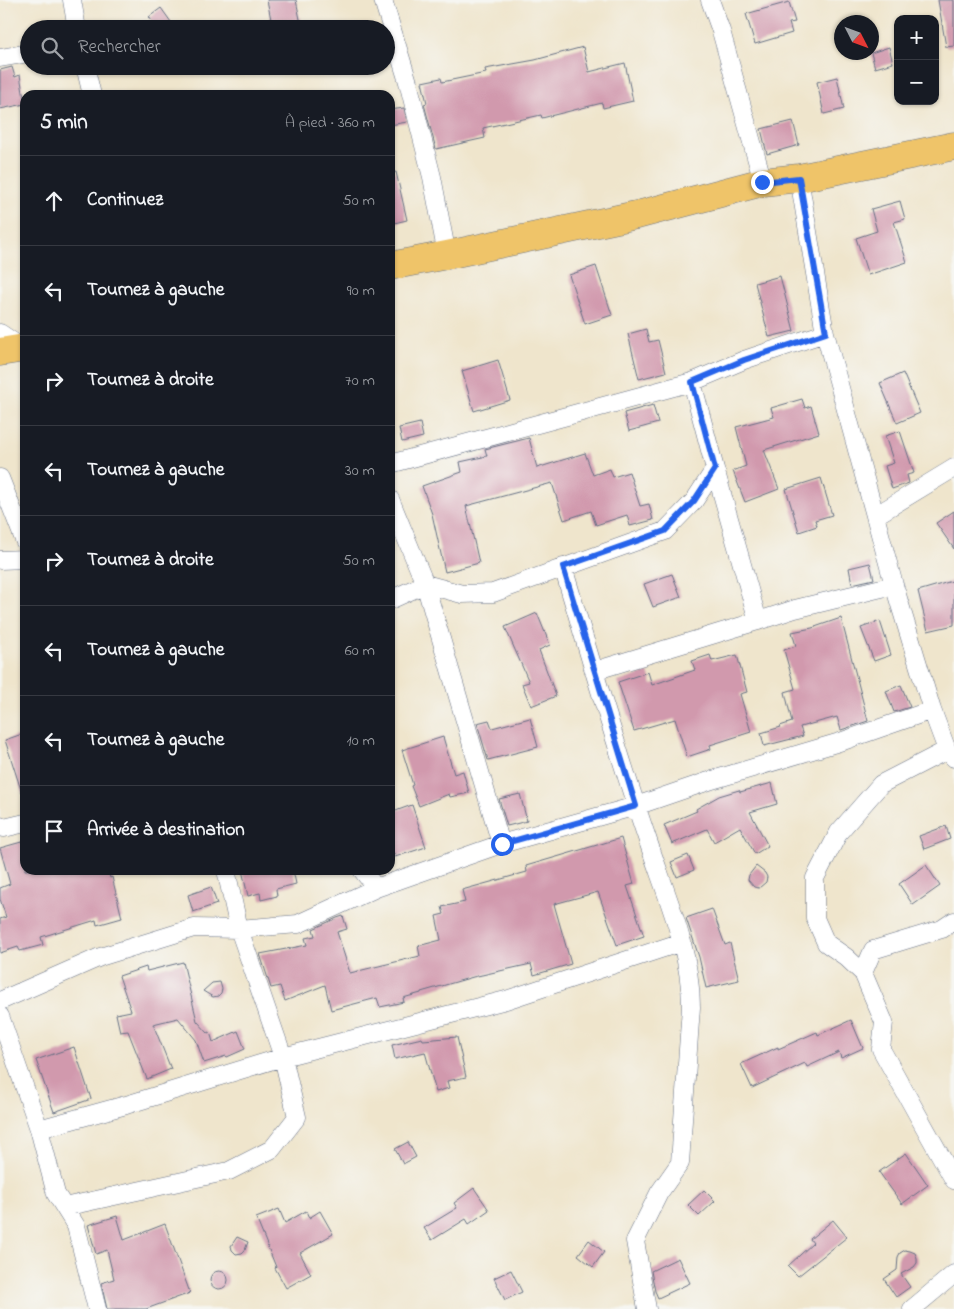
<!DOCTYPE html>
<html lang="fr">
<meta charset="utf-8">
<style>
:root{--surface:#171b24;--page:#20242c;--text:#f1f3f6;--muted:#9ea1a6;--line:#363941}
body{margin:0;font-family:"Indie Flower",sans-serif;background:var(--page);color:var(--text)}
.controls{position:absolute;right:15px;top:15px;display:grid;overflow:hidden;border-radius:10px;box-shadow:0 1px 4px #0004}
.controls button{width:45px;height:45px;display:grid;place-items:center;padding:0;border:0;border-bottom:1px solid var(--line);background:var(--surface);color:var(--text);font:25px sans-serif}
.compass{position:absolute;left:834px;top:15px;width:45px;height:45px;border-radius:50%;background:var(--surface);box-shadow:0 1px 4px #0004;rotate:132deg}
.stop{position:absolute;width:15px;height:15px;margin:-11px;border:4px solid #2563eb;border-radius:50%;background:#fff}
.stop.end{background:#2563eb;border-color:#fff;box-shadow:0 1px 5px #0008}
.list{margin:0;padding:0;list-style:none}
h2{display:flex;justify-content:space-between;align-items:center;height:65px;margin:0;padding:0 20px;font-size:21px}
h2 small{font-size:16px;font-weight:400;color:var(--muted)}
.list li{display:grid;grid-template-columns:32px 1fr auto;gap:15px;align-items:center;box-sizing:border-box;height:90px;padding:0 20px;border-top:1px solid var(--line)}
.list b{display:block;font-size:19px;white-space:nowrap}
.list em{font-size:16px;font-style:normal;color:var(--muted)}
.icon{flex:none;width:28px;height:28px;fill:none;stroke:currentColor;stroke-width:2;stroke-linecap:round;stroke-linejoin:round}
.map{position:relative;flex:none;width:954px;height:1309px;overflow:hidden}
.search{position:absolute;background:var(--surface);box-shadow:0 1px 4px #0004;left:20px;top:20px;width:375px;height:55px;display:flex;align-items:center;gap:12px;box-sizing:border-box;padding:0 18px;border-radius:28px;color:var(--muted);font-size:19px}
.panel{position:absolute;background:var(--surface);box-shadow:0 1px 4px #0004;left:20px;top:90px;width:375px;height:785px;border-radius:15px}
.map>svg:first-child{display:block}
.building{fill:#d199ad}
.lines{fill:none;stroke-linecap:round;stroke-linejoin:round}
.minor-casing{stroke:#656f84;stroke-width:19}
.primary-casing{stroke:#656f84;stroke-width:29}
.minor{stroke:#fff;stroke-width:18}
.primary{stroke:#efc469;stroke-width:28}
.route{stroke:#2563eb;stroke-width:6}
</style>
<div class="map">
<svg width="954" height="1309" viewBox="0 0 954 1309">
<rect width="100%" height="100%" fill="#f6f6f2"/>
<filter id="ink" filterUnits="userSpaceOnUse"><feTurbulence type="fractalNoise" baseFrequency=".02" numOctaves="2"/><feDisplacementMap in="SourceGraphic" scale="10" xChannelSelector="R" yChannelSelector="G"/><feConvolveMatrix kernelMatrix="1 2 1 2 8 2 1 2 1" color-interpolation-filters="sRGB"/></filter>
<filter id="wash" filterUnits="userSpaceOnUse"><feTurbulence type="fractalNoise" baseFrequency=".0096" numOctaves="4" result="noise"/><feDisplacementMap in="SourceGraphic" scale="20" xChannelSelector="R" yChannelSelector="G"/><feGaussianBlur stdDeviation="1.12" result="paint"/><feColorMatrix in="noise" values="0 0 0 0 0 0 0 0 0 0 0 0 0 0 0 0 0 1.4 0 .05"/><feComposite in="paint" operator="in"/></filter>
<g filter="url(#wash)">
<rect width="100%" height="100%" fill="#efe5cc"/>
<g id="blocks">
<path class="building" d="M 267,0 L 296,0 L 302,29 L 273,29 Z
M 938,0 L 954,0 L 954,46 L 946,47 Z
M 789,2 L 795,22 L 789,23 L 792,33 L 755,44 L 746,14 Z
M 161,8 L 171,22 L 162,29 L 158,29 L 149,17 Z
M 583,47 L 589,72 L 625,63 L 633,101 L 603,108 L 602,103 L 542,118 L 541,115 L 483,128 L 485,138 L 436,149 L 424,104 L 427,103 L 422,82 L 441,78 L 442,82 L 486,73 L 485,69 L 535,60 Z
M 889,47 L 893,63 L 875,68 L 871,53 Z
M 12,67 L 15,77 L 20,75 L 25,104 L 0,109 L 0,70 Z
M 837,77 L 844,109 L 824,114 L 817,82 Z
M 404,108 L 407,122 L 390,125 L 390,110 Z
M 793,121 L 799,145 L 767,154 L 761,129 Z
M 396,172 L 407,220 L 390,224 L 390,173 Z
M 900,201 L 905,219 L 894,222 L 907,262 L 868,275 L 856,238 L 877,231 L 871,209 Z
M 596,266 L 612,315 L 585,324 L 569,275 Z
M 780,276 L 794,331 L 769,337 L 755,283 Z
M 646,329 L 649,342 L 658,340 L 666,372 L 639,379 L 628,334 Z
M 498,360 L 510,400 L 474,411 L 462,371 Z
M 903,373 L 920,413 L 897,423 L 880,383 Z
M 802,399 L 805,408 L 811,406 L 819,433 L 764,450 L 779,489 L 745,502 L 733,471 L 746,466 L 736,427 L 774,417 L 771,408 Z
M 653,405 L 658,423 L 629,431 L 624,413 Z
M 420,423 L 423,437 L 402,442 L 399,428 Z
M 900,431 L 914,473 L 907,475 L 909,483 L 892,489 L 885,466 L 894,463 L 885,436 Z
M 529,438 L 537,468 L 585,453 L 593,475 L 610,469 L 613,477 L 629,472 L 640,506 L 649,504 L 653,520 L 630,526 L 627,515 L 596,525 L 591,511 L 564,520 L 552,483 L 466,506 L 479,563 L 445,572 L 432,514 L 422,486 L 462,472 L 460,462 L 487,456 L 485,449 Z
M 821,478 L 832,515 L 815,520 L 817,526 L 799,532 L 786,489 Z
M 954,511 L 954,549 L 936,523 Z
M 870,563 L 874,579 L 852,584 L 849,568 Z
M 672,574 L 681,597 L 653,607 L 644,584 Z
M 952,581 L 954,589 L 954,625 L 928,631 L 918,591 Z
M 537,613 L 550,645 L 539,650 L 556,696 L 531,706 L 522,684 L 529,682 L 505,627 Z
M 841,618 L 868,721 L 841,730 L 837,717 L 800,727 L 803,736 L 764,746 L 761,733 L 781,727 L 780,726 L 792,722 L 785,692 L 795,689 L 784,650 L 796,646 L 792,632 L 812,628 Z
M 880,621 L 891,655 L 874,661 L 861,628 Z
M 710,655 L 712,661 L 737,655 L 747,692 L 740,694 L 751,732 L 710,745 L 711,749 L 687,757 L 675,719 L 634,731 L 618,682 L 648,672 L 652,685 L 695,670 L 692,661 Z
M 901,685 L 910,707 L 894,712 L 886,691 Z
M 530,718 L 538,747 L 488,760 L 477,723 L 489,720 L 492,728 Z
M 25,733 L 25,793 L 22,793 L 5,740 Z
M 443,737 L 454,774 L 463,771 L 469,793 L 450,797 L 449,794 L 419,806 L 411,786 L 413,785 L 402,750 Z
M 772,783 L 777,804 L 750,812 L 768,846 L 755,854 L 740,827 L 714,842 L 707,829 L 672,844 L 664,825 L 697,811 L 696,809 L 719,796 L 739,790 L 740,792 Z
M 520,794 L 527,821 L 507,826 L 499,799 Z
M 412,805 L 426,847 L 395,857 L 394,853 L 390,854 L 390,813 Z
M 946,826 L 950,839 L 924,849 L 919,836 Z
M 621,838 L 634,884 L 627,886 L 644,936 L 617,945 L 598,892 L 554,904 L 571,964 L 534,975 L 531,964 L 473,977 L 421,992 L 421,993 L 403,998 L 404,1002 L 380,1007 L 377,998 L 331,1010 L 325,985 L 285,1001 L 280,986 L 271,988 L 260,954 L 307,945 L 305,938 L 315,936 L 313,929 L 337,918 L 343,916 L 347,929 L 337,932 L 350,973 L 420,956 L 418,946 L 441,940 L 436,916 L 444,914 L 442,907 L 465,902 L 462,890 L 527,872 L 526,866 Z
M 25,841 L 25,870 L 108,870 L 110,878 L 112,877 L 122,918 L 97,925 L 96,920 L 41,937 L 43,945 L 20,951 L 18,947 L 0,953 L 0,919 L 6,917 L 0,899 L 0,888 L 10,884 L 0,848 Z
M 688,855 L 694,870 L 677,877 L 671,862 Z
M 926,865 L 940,886 L 913,905 L 899,884 Z
M 756,866 L 765,873 L 767,877 L 766,882 L 759,888 L 754,887 L 748,880 L 749,875 Z
M 242,870 L 293,870 L 296,884 L 276,889 L 277,896 L 261,900 L 260,893 L 248,896 Z
M 211,887 L 217,904 L 193,912 L 188,895 Z
M 712,909 L 725,945 L 730,943 L 739,980 L 706,988 L 699,957 L 686,918 Z
M 183,962 L 197,1021 L 208,1033 L 210,1032 L 213,1042 L 238,1031 L 245,1049 L 227,1057 L 226,1056 L 204,1063 L 196,1040 L 178,1018 L 153,1024 L 171,1069 L 147,1079 L 128,1031 L 120,1032 L 116,1014 L 131,1011 L 119,976 L 146,967 L 147,971 Z
M 220,982 L 222,989 L 221,993 L 218,996 L 213,997 L 203,991 L 212,983 Z
M 851,1020 L 863,1048 L 841,1058 L 839,1052 L 807,1067 L 805,1063 L 752,1088 L 741,1064 L 778,1047 L 778,1049 L 817,1032 L 818,1035 Z
M 457,1037 L 466,1077 L 447,1081 L 449,1088 L 436,1092 L 425,1052 L 395,1059 L 392,1045 L 422,1038 L 423,1040 Z
M 74,1047 L 91,1099 L 54,1112 L 36,1060 Z
M 408,1142 L 416,1157 L 403,1164 L 395,1149 Z
M 906,1153 L 928,1185 L 902,1204 L 879,1172 Z
M 474,1188 L 489,1210 L 469,1224 L 466,1219 L 432,1240 L 424,1228 L 457,1208 L 454,1203 Z
M 704,1190 L 715,1201 L 699,1216 L 688,1205 Z
M 279,1209 L 285,1223 L 306,1211 L 309,1218 L 320,1211 L 333,1234 L 300,1253 L 311,1274 L 286,1288 L 275,1268 L 276,1267 L 256,1218 Z
M 117,1216 L 124,1240 L 165,1224 L 190,1293 L 146,1309 L 107,1309 L 101,1283 L 114,1279 L 107,1250 L 96,1254 L 88,1225 Z
M 833,1220 L 847,1237 L 798,1276 L 788,1266 L 813,1243 L 810,1239 Z
M 237,1237 L 248,1242 L 245,1250 L 242,1253 L 236,1254 L 232,1250 L 231,1246 Z
M 589,1240 L 604,1252 L 593,1267 L 578,1255 Z
M 905,1250 L 910,1251 L 915,1253 L 917,1258 L 917,1263 L 914,1267 L 901,1274 L 910,1287 L 896,1297 L 884,1279 L 897,1270 L 898,1257 L 900,1253 Z
M 678,1258 L 690,1283 L 658,1298 L 655,1291 L 651,1271 Z
M 511,1270 L 522,1292 L 505,1300 L 494,1278 Z
M210 1280a9 9 0 1 1 18 0a9 9 0 1 1-18 0Z"/>
</g>
</g>
<g filter="url(#ink)">
<use href="#blocks" fill-opacity="0" stroke="#656f84" stroke-width="1"/>
<g class="lines">
<defs>
<path id="minor" d="M 72,0 L 77,29
M 383,0 L 408,82 L 432,177 L 447,255
M 710,0 L 721,31 L 763,182
M 0,58 L 29,53
M 85,66 L 92,95
M 799,178 L 825,333 L 894,585 L 932,710 L 947,750 L 954,758
M 0,333 L 22,348
M 390,464 L 692,382
M 715,469 L 758,621
M 0,478 L 25,542
M 390,499 L 425,584 L 501,844
M 875,516 L 954,468
M 0,560 L 25,559
M 563,567 L 594,671
M 390,600 L 425,584 L 462,594 L 493,593 L 665,531 L 694,501 L 715,469 L 692,382 L 744,360 L 825,333
M 0,826 L 4,828 L 25,823
M 362,870 L 376,888
M 954,921 L 942,929 L 873,950 L 863,973 L 884,1022 L 881,1049 L 954,1180
M 863,973 L 846,957 L 826,943 L 815,918 L 815,878 L 839,832 L 881,784 L 947,750
M 0,1001 L 100,957 L 194,928 L 239,929 L 298,924 L 376,888 L 501,844 L 636,806 L 709,781 L 843,741 L 932,710
M 0,1016 L 39,1129 L 56,1194 L 76,1226 L 97,1309
M 39,1129 L 126,1105 L 283,1057 L 506,1000 L 682,942
M 64,1207 L 229,1171 L 272,1149 L 297,1117 L 283,1057 L 239,929 L 226,870
M 647,1309 L 635,1241 L 659,1193 L 680,1163 L 691,1007 C 691,949 665,893 647,838 C 628,783 611,727 594,671 L 758,621 L 795,609 L 894,585
M 912,1309 L 954,1274"/>
<path id="primary" d="M 390,266 L 447,255 L 641,214 L 763,182 L 799,178 L 954,146
M 0,352 L 25,348"/>
</defs>
<use href="#minor" class="minor-casing"/>
<use href="#primary" class="primary-casing"/>
<use href="#minor" class="minor"/>
<use href="#primary" class="primary"/>
</g>
</g>
<g class="lines" filter="url(#ink)">
<path class="route" d="M 502,844 L 636,806 L 563,567 L 665,531 L 694,501 L 715,469 L 692,382 L 744,360 L 826,333 L 799,178 L 762,182"/>
</g>
</svg>
<div class="controls">
<button>+</button>
<button>−</button>
</div>
<svg class="compass" viewBox="-18 -18 36 36"><path d="M0-13l5 13h-10z" fill="#e53935"/><path d="M0 13l5-13h-10z" fill="#9ea1a6"/></svg>
<div class="stop" style="left:502px;top:844px"></div>
<div class="stop end" style="left:762px;top:182px"></div>
<div class="search"><svg class="icon" aria-label="search" viewBox="0 0 24 24"><circle cx="10" cy="10" r="6"/><path d="M15 15l6 6"/></svg>Rechercher</div>
<section class="panel">
<h2>5 min<small>À pied · 360 m</small></h2>
<ul class="list">
<li><svg class="icon" aria-label="ahead" viewBox="0 0 24 24"><path d="M12 20V5M6 11l6-6 6 6"/></svg><div><b>Continuez</b></div><em>50 m</em></li>
<li><svg class="icon" aria-label="left" viewBox="0 0 24 24"><path d="M17 20v-9H6M10 6l-5 5 5 5"/></svg><div><b>Tournez à gauche</b></div><em>90 m</em></li>
<li><svg class="icon" aria-label="right" viewBox="0 0 24 24"><path d="M7 20v-9h11M14 6l5 5-5 5"/></svg><div><b>Tournez à droite</b></div><em>70 m</em></li>
<li><svg class="icon" aria-label="left" viewBox="0 0 24 24"><path d="M17 20v-9H6M10 6l-5 5 5 5"/></svg><div><b>Tournez à gauche</b></div><em>30 m</em></li>
<li><svg class="icon" aria-label="right" viewBox="0 0 24 24"><path d="M7 20v-9h11M14 6l5 5-5 5"/></svg><div><b>Tournez à droite</b></div><em>50 m</em></li>
<li><svg class="icon" aria-label="left" viewBox="0 0 24 24"><path d="M17 20v-9H6M10 6l-5 5 5 5"/></svg><div><b>Tournez à gauche</b></div><em>60 m</em></li>
<li><svg class="icon" aria-label="left" viewBox="0 0 24 24"><path d="M17 20v-9H6M10 6l-5 5 5 5"/></svg><div><b>Tournez à gauche</b></div><em>10 m</em></li>
<li><svg class="icon" aria-label="arrive" viewBox="0 0 24 24"><path d="M6 21V4h12l-3 4 3 4H6"/></svg><div><b>Arrivée à destination</b></div></li>
</ul>
</section>
</div>
